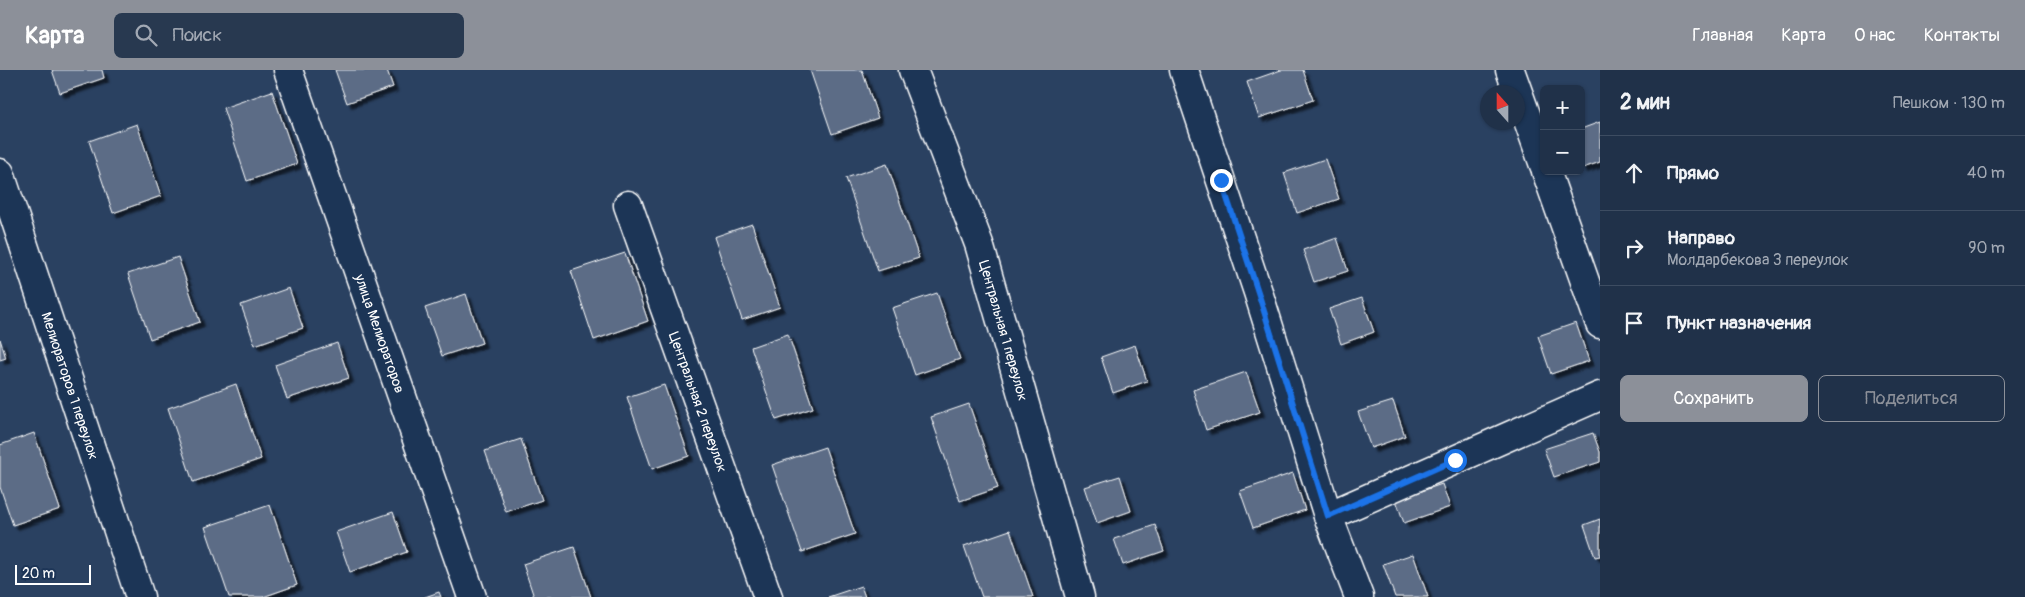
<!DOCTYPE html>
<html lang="ru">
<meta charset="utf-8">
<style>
:root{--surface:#203149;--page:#283950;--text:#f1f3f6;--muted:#a2a9b4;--line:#3d4c61;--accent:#8c9099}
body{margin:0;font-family:Pangolin,sans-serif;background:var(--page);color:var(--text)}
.controls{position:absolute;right:15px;top:15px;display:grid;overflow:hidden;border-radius:8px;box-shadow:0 1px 4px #0004}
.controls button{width:45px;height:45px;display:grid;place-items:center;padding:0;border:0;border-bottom:1px solid var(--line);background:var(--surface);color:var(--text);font:25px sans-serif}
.compass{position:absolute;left:1480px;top:15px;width:45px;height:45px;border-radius:50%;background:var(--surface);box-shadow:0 1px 4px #0004;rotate:339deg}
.scale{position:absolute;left:15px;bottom:12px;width:76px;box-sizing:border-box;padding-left:5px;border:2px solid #fff;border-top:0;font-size:14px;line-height:18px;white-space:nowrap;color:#fff;-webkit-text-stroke:4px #1d3557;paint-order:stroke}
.stop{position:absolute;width:15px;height:15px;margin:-11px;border:4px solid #1a73e8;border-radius:50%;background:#fff}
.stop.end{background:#1a73e8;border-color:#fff;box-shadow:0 1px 5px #0008}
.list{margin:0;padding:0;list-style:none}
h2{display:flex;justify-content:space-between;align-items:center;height:65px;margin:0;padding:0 20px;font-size:21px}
h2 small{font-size:16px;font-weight:400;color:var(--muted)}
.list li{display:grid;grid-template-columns:32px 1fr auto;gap:15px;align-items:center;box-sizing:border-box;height:75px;padding:0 20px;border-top:1px solid var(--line)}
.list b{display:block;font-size:19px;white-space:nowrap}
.list p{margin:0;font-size:16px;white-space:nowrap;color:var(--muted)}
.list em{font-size:16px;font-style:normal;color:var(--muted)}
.actions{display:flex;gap:10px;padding:15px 20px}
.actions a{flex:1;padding:11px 0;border:1px solid var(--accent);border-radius:8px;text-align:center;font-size:18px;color:var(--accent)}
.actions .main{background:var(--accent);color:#fff}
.icon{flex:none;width:28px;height:28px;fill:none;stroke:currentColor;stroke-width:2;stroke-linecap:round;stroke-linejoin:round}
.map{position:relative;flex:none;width:1600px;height:527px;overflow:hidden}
header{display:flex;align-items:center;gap:30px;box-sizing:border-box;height:70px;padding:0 25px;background:var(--accent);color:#fff}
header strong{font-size:24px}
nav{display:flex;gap:28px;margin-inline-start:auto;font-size:18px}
.search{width:350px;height:45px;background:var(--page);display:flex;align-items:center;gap:12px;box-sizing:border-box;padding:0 18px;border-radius:8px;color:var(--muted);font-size:19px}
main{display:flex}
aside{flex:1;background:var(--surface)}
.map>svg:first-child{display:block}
.building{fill:#5b6c86;stroke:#fff;filter:url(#shadow)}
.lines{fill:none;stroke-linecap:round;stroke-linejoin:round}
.minor-casing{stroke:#fff;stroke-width:31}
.minor{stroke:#1d3557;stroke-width:28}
.route{stroke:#1a73e8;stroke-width:6}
.labels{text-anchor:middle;stroke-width:4;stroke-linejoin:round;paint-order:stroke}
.street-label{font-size:14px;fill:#fff;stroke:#1d3557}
</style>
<header>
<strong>Карта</strong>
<div class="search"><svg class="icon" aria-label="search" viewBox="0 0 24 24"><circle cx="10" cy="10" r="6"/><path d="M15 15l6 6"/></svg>Поиск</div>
<nav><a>Главная</a><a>Карта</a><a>О нас</a><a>Контакты</a></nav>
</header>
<main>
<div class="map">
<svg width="1600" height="527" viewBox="0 0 1600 527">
<defs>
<filter id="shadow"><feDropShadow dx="4.5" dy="4.5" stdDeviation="1" flood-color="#0009"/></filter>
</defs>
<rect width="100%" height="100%" fill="#2a4161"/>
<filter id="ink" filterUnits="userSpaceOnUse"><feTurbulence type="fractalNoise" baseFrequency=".02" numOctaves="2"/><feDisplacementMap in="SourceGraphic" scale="10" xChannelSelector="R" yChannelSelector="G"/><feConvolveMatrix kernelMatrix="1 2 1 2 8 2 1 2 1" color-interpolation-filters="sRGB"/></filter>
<g filter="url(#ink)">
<path class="building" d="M 52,0 L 102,0 L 104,8 L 60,23 Z
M 335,0 L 387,0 L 393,17 L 347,33 Z
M 810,0 L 862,0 L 878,48 L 832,64 Z
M 1281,0 L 1303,0 L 1313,30 L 1259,48 L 1247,12 Z
M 272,21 L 297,94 L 247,111 L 223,38 Z
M 1600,52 L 1600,92 L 1583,98 L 1581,93 L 1581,59 Z
M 137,54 L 161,126 L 113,143 L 89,71 Z
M 1325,89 L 1339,129 L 1297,143 L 1284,103 Z
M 887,94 L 919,188 L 878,201 L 846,108 Z
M 752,154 L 780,237 L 742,250 L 714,167 Z
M 1337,168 L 1348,201 L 1314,212 L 1303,180 Z
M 625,183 L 648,251 L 594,270 L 571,201 Z
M 178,187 L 200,252 L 150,269 L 128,204 Z
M 289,218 L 303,258 L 255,275 L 241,235 Z
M 937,223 L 960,289 L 915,305 L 892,238 Z
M 466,224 L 482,273 L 442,286 L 425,238 Z
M 1362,228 L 1374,262 L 1341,274 L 1329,239 Z
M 1576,253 L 1589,291 L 1551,304 L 1538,266 Z
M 788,264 L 813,338 L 776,350 L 751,277 Z
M 0,269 L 6,288 L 0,290 Z
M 337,273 L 349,308 L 287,329 L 275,295 Z
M 1135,275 L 1147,311 L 1113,323 L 1101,287 Z
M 1246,302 L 1260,342 L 1206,360 L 1193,320 Z
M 236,314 L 261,389 L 193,412 L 168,338 Z
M 664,315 L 689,386 L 652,399 L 627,327 Z
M 1393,331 L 1405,366 L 1371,378 L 1358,342 Z
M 969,334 L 998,418 L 960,431 L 931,347 Z
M 34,363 L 60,439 L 13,455 L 0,417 L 0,375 Z
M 1593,363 L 1600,382 L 1600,392 L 1554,407 L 1544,379 Z
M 521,369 L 542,430 L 506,442 L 485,381 Z
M 825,377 L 855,464 L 802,482 L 772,395 Z
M 1293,403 L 1305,440 L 1253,458 L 1240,421 Z
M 1120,406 L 1131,441 L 1097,453 L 1085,417 Z
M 1442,414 L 1450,437 L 1404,453 L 1396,430 Z
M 270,435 L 297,515 L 263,527 L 229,527 L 205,457 Z
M 393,442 L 407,482 L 350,502 L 336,462 Z
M 1600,449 L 1600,486 L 1595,487 L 1584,455 Z
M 1155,455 L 1164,481 L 1123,495 L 1114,469 Z
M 1010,460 L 1033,527 L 982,527 L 964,476 Z
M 574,477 L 591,527 L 534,527 L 523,494 Z
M 1413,484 L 1428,527 L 1395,527 L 1383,494 Z
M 861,516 L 865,527 L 828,527 Z
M 439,522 L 441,527 L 425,527 Z"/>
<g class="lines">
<defs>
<g id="minor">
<path id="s1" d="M 288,0 L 472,527"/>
<path id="s2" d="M 913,0 L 979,174 L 1080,527"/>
<path d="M 1184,0 L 1258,222 L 1328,446 L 1359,527"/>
<path d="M 1510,0 L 1544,95"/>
<path d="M 1546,101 L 1600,254"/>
<path id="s3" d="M 0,103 L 140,527"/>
<path id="s4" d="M 628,135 L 768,527"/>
<path d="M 1328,446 L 1600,326"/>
</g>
</defs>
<use href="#minor" class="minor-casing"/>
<use href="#minor" class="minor"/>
</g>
</g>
<g class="lines" filter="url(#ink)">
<path class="route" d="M 1221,110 L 1258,222 L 1328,446 L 1455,390"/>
</g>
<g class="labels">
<g class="street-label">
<text dy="5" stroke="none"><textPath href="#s2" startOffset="276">Центральная 1 переулок</textPath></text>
<text dy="5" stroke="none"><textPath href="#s1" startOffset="279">улица Мелиораторов</textPath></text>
<text dy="5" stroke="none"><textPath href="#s3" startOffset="224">Мелиораторов 1 переулок</textPath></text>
<text dy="5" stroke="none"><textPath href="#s4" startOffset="209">Центральная 2 переулок</textPath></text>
</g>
</g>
</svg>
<div class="controls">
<button>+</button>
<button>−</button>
</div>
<svg class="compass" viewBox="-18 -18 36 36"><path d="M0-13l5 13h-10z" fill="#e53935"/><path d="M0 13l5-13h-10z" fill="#a2a9b4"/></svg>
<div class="scale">20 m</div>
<div class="stop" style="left:1455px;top:390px"></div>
<div class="stop end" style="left:1221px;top:110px"></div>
</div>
<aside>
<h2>2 мин<small>Пешком · 130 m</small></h2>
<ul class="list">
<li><svg class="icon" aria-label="ahead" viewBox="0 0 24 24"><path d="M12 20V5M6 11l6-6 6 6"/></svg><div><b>Прямо</b></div><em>40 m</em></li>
<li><svg class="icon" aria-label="right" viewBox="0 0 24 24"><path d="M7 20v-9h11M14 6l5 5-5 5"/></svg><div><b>Направо</b><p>Молдарбекова 3 переулок</p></div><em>90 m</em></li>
<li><svg class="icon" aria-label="arrive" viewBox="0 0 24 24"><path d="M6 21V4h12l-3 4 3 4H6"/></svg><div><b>Пункт назначения</b></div></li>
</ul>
<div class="actions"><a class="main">Сохранить</a><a>Поделиться</a></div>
</aside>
</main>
